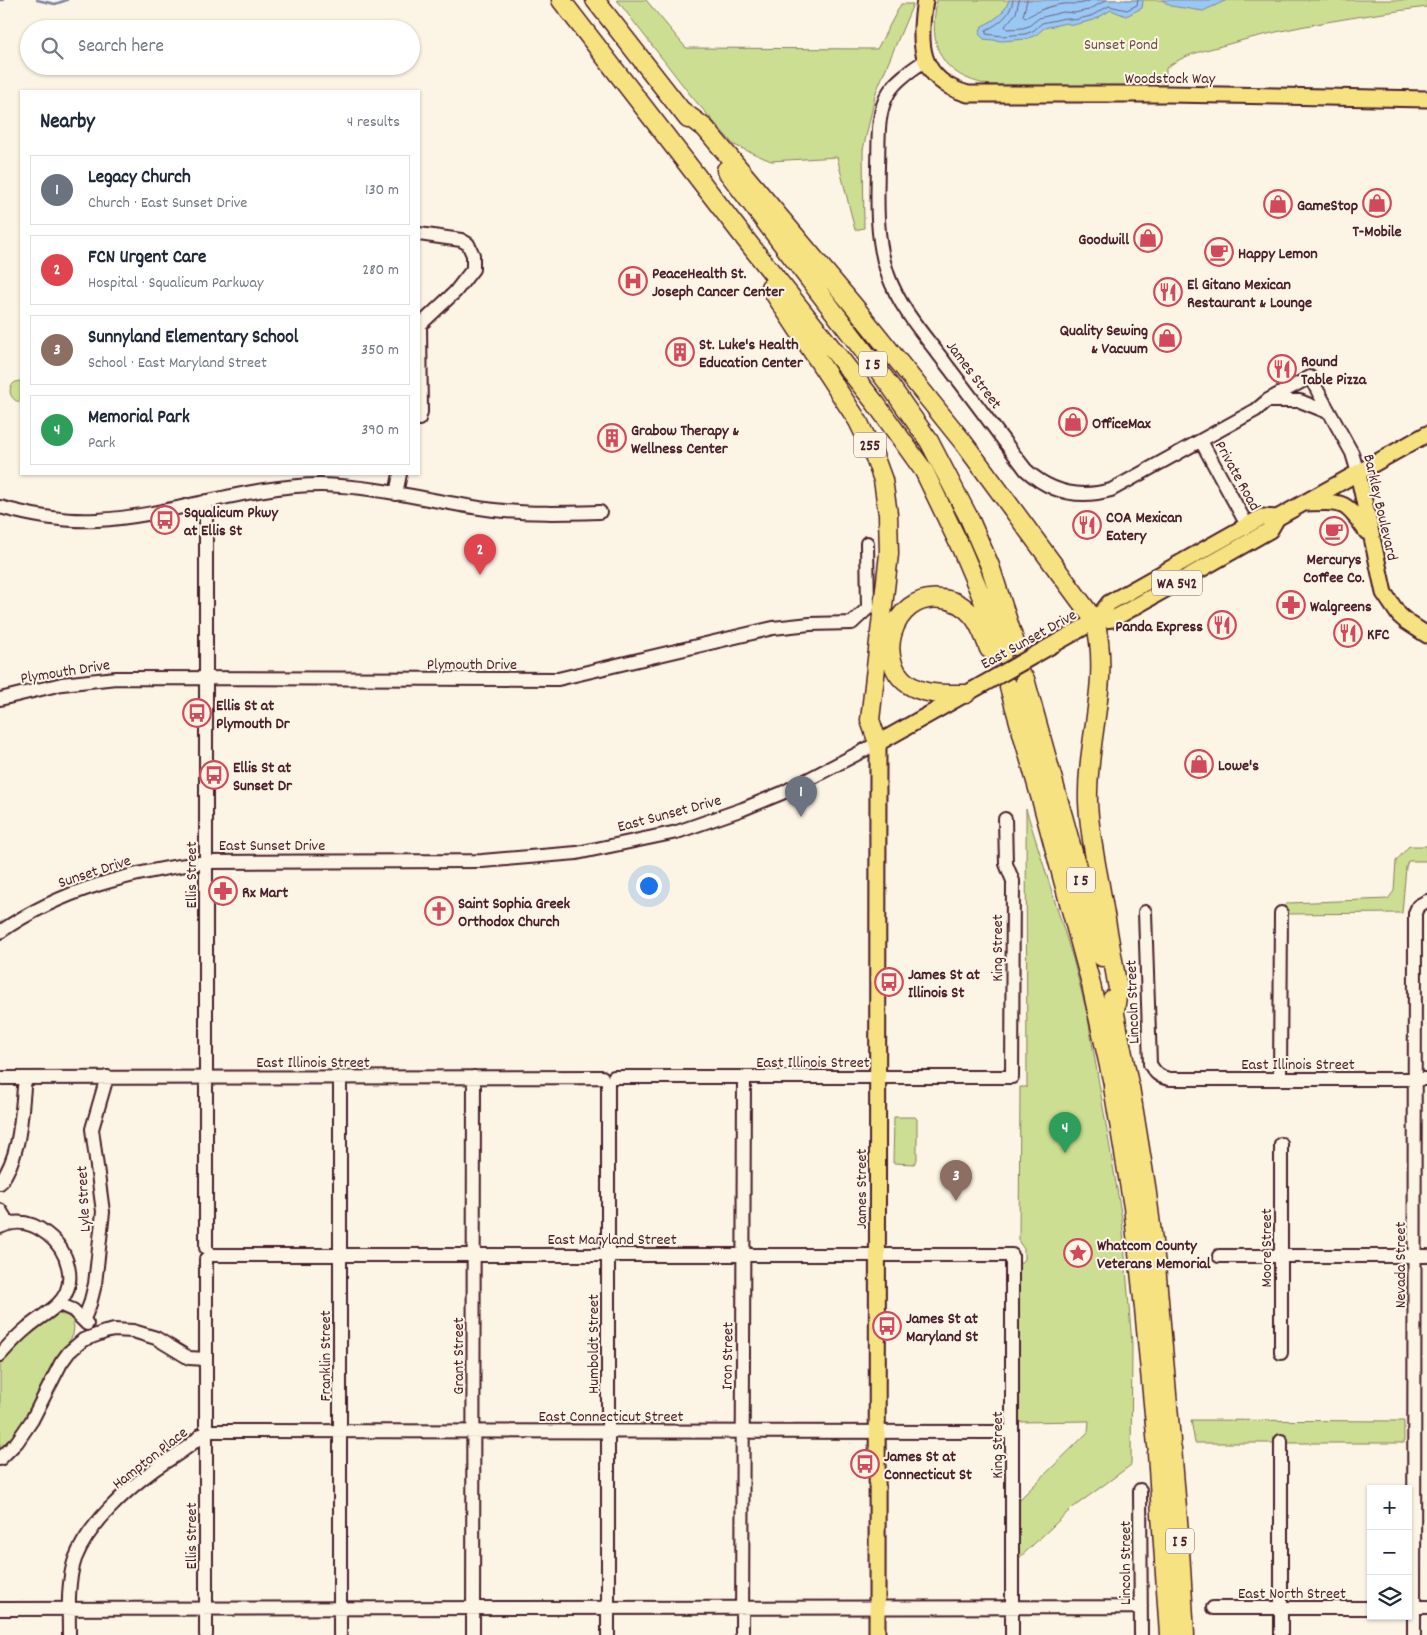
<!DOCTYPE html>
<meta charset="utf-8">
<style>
:root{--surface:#fff;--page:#f6f6f7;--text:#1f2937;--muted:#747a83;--line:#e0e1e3;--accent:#7c3aed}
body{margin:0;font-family:Dekko,sans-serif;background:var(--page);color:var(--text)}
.controls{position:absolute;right:15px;bottom:15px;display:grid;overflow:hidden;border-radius:0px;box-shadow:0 1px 4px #0004}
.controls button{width:45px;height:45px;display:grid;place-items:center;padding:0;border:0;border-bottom:1px solid var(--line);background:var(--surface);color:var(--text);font:25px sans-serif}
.you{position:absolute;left:648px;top:885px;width:18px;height:18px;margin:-12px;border:4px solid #fff;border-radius:50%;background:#1a73e8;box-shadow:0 0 0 8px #1a73e833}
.badge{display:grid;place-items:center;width:32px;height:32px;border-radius:50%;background:var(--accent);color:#fff;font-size:16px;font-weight:700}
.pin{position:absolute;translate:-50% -41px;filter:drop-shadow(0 1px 2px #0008)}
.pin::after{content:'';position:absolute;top:26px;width:18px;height:15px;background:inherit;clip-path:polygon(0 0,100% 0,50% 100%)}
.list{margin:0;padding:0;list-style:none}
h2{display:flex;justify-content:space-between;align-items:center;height:65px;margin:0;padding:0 20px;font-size:21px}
h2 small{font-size:16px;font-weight:400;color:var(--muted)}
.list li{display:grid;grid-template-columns:32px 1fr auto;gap:15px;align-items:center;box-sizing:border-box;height:70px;margin:0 10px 10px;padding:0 10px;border:1px solid var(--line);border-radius:0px}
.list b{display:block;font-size:19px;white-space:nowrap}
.list p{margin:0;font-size:16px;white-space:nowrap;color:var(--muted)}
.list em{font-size:16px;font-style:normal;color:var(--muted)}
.icon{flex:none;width:28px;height:28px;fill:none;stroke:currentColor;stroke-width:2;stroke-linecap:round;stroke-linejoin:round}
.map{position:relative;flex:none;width:1427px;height:1635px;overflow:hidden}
.search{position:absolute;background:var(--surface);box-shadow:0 1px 4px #0004;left:20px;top:20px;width:400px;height:55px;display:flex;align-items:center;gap:12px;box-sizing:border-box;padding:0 18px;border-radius:28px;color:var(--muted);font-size:19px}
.panel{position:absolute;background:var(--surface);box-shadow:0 1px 4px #0004;left:20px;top:90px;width:400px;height:385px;border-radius:0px}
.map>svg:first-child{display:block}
.green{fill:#cbde92;stroke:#8a7e5e}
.water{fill:#9ac8f5;stroke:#7a84a4}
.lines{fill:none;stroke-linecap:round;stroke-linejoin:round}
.shore{stroke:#6a637c;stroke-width:1}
.stream{stroke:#7a84a4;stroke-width:2.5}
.highway-tunnel{stroke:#d8cac0;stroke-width:18;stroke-dasharray:18 9;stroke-linecap:butt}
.minor-casing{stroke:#4a1f2b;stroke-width:16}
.major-casing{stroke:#4a1f2b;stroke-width:19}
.highway-casing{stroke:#4a1f2b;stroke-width:21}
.minor{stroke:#fcf5e5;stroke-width:12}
.major{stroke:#f7e281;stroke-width:15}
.highway{stroke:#f7e281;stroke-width:18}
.major-bridge-casing{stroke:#4a1f2b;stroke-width:19;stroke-linecap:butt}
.major-bridge{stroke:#f7e281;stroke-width:15}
.labels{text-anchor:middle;stroke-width:4;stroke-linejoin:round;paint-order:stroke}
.shield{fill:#fcf5e5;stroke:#7f5f63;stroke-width:1}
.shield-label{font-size:15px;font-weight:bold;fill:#4a1f2b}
.park-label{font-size:16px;fill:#6a4f45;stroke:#fcf5e5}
.street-label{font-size:16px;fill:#4a1f2b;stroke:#fcf5e5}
.poi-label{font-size:16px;font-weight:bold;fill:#4a1f2b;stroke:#fcf5e5;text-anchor:start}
</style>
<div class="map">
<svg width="1427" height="1635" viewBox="0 0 1427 1635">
<rect width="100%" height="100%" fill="#fcf5e5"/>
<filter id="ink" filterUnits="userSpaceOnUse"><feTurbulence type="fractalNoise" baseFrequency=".02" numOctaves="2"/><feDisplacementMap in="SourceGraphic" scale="10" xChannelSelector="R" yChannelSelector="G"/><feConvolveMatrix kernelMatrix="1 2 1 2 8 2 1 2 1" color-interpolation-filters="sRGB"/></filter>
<g filter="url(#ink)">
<path class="green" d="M 617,0 L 646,0 L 686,48 L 877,49 L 901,4 L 913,4 L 876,92 L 863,150 L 864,228 L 855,230 L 837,157 L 771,161 L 734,145 L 692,97 Z
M 937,0 L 1427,0 L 1427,7 C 1359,16 1291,26 1225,45 C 1203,51 1185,54 1166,68 L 1166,87 L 989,85 C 940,75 928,47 937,0 Z
M 21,381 L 21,402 C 7,401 6,381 21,381 Z
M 1026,809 L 1073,959 L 1087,1013 L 1122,1219 L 1132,1344 L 1131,1465 L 1071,1509 L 1017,1560 L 1018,1501 L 1088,1432 L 1089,1421 L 1018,1422 L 1019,1265 L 1024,1259 L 1024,1249 L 1019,1242 L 1020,1087 L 1027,1087 Z
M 1409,846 L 1427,846 L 1427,861 L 1408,861 L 1406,867 L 1402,913 L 1284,914 L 1283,908 L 1288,903 L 1388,899 L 1394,891 L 1396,861 Z
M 894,1117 L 915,1117 L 917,1119 L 917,1160 L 914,1164 L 893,1163 Z
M 56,1314 L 65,1315 L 72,1319 L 74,1327 L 73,1335 L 60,1356 L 26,1422 L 0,1454 L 0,1358 L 50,1316 Z
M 1191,1420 L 1404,1421 L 1404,1443 L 1195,1443 Z"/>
<path class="water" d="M 1009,0 L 1142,0 L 1143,1 L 1142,8 L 1126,16 L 1111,10 L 1094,20 L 1073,25 L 1066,23 L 1044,28 L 1036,35 L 1026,39 L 1002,41 L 984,39 L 979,34 L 982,26 C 995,20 1004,14 1009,0 Z
M 1162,0 L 1227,0 L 1203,11 L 1171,6 Z"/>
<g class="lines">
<path class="shore" d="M 1013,0 C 1011,15 999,24 986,30 L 986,34 L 1002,36 L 1025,34 L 1033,31 L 1042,23 L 1065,18 L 1074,20 L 1091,16 L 1109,6 L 1127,10 L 1137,5 L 1138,0
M 1019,0 L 1016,13 L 1005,26 L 1007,29 L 1023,28 L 1029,26 L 1039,18 L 1063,12 L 1074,13 L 1089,10 L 1106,0
M 1027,0 L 1023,16 L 1025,18 C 1038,11 1048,6 1063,4 C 1074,3 1080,6 1091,0"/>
<path class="stream" d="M 0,0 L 3,0
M 37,0 L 55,4 L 67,0"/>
<path class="highway-tunnel" d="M 994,659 L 1009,687"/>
<defs>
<path id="minor" d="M 926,60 C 913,69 897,79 889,92 C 876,113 879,143 878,166 C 877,203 876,241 888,275 C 900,309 925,336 946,364 C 973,399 999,435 1026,470 C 1051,493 1079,499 1111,490 L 1256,410 L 1268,400 L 1310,377 L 1352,453 L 1358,473
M 419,234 L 461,240 L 468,244 L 473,255 L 473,269 L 455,292 L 420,325 L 421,412 L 419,419
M 1271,401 L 1300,401 L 1330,413
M 1201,441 L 1247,525
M 396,494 L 400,474
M 0,507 C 32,516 64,522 97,520 C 173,516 245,485 321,485 C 379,486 437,503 494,510 C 529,514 564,513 600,512
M 0,699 L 62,684 L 116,678 L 558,679 L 773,628 L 810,624 L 852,623 L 868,608 L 867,543
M 1145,912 L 1150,1064 C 1155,1073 1159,1077 1170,1079 L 1427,1079
M 0,932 C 62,889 132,872 206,862 L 482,861 L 577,853 L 677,832 L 743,809 L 782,793 L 878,743
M 614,1077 L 1012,1077 L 1013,881 L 1006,864 L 1005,819
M 0,1078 L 602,1077
M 1280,1079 L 1281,913
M 608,1083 L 608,1635
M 0,1183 C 22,1154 21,1112 25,1078
M 0,1210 L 8,1223
M 0,1227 C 17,1219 32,1222 47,1234 C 68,1250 79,1283 58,1304 C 49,1313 37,1319 27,1328 C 17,1336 9,1345 0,1355
M 206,1248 L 206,501
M 212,1255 L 1012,1255 L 1012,1635
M 1219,1256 L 1427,1256
M 59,1304 L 73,1310 L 87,1324
M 84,1319 L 90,1304 L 95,1284 L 103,1212 L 92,1129 L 107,1077
M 1281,1353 L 1281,1144
M 206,1425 L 206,1259
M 211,1431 L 1012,1432
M 0,1459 L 17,1442 L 32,1420 L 61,1363 L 69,1352 L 83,1340 L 105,1332 L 114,1330 L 133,1331 L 156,1338 L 189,1358 L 206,1359
M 1140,1490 L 1141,1635
M 1408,1607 L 1427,1607
M 1213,1608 L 1371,1608
M 0,1609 L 1141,1607
M 69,1635 C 69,1611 67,1583 75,1559 C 88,1525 126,1490 155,1469 C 170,1458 189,1449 201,1435
M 206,1635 L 206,1436
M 340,1635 L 340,1077
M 473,1635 L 474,1077
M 742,1635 L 744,1077
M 1281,1635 L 1281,1441
M 1414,1635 L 1415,913 L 1418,906 L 1427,901"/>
<path id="major" d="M 925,0 C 918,43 918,80 968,94 L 1168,94 L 1427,99
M 1358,473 L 1384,593 L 1399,615 L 1407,622 L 1427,635
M 1306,503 C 1344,502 1345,500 1367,532
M 1095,621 L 1109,603 L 1262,517 L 1277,518
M 1056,643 L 1095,621 L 1113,619 L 1270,530 L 1277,518 L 1427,434
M 877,1635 L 878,743 L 967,693"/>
<path id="highway" d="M 561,0 L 746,240 L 876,404 L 924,471 L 961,548 L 983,600 L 1002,654
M 595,0 L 688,119
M 681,110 L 705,128 L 854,306 L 963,442 L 1095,621 C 1111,680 1086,741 1088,802 C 1089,828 1094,854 1099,880 C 1105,916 1112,953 1118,989 L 1115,1011
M 726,170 L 891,387 L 929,441 L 969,518 L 990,566 L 1016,646
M 770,287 L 858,421 L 872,450 L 883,480 L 888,514 L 889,554 L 870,720 L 878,743
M 1025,679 L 1102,957
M 1009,687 L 1043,806 L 1090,980 L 1113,1084
M 966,694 C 949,694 932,695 917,689 C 869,669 891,591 942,599 C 954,600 964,606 972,615 C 980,624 985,638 989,649
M 1112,999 L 1129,1084
M 1113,1087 L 1133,1207 L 1144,1308 L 1157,1446
M 1130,1087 L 1146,1186 L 1156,1265 L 1171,1441
M 1172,1448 L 1179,1533 L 1185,1635
M 1157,1453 L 1169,1635"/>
</defs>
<use href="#minor" class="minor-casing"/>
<use href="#major" class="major-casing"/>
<use href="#highway" class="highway-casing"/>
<use href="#minor" class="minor"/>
<use href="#major" class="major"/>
<use href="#highway" class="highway"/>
<defs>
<path id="major-bridge" d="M 971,691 L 1056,643"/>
</defs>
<use href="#major-bridge" class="major-bridge-casing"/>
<use href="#major-bridge" class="major-bridge"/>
</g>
</g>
<defs>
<symbol id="shop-ring" viewBox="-11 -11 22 22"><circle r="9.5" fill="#fcf5e5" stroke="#d1495b" stroke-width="1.5"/><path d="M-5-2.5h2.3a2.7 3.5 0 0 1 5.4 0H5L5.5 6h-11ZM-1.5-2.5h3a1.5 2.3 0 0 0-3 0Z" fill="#d1495b"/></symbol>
<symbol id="cafe-ring" viewBox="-11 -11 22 22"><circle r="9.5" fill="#fcf5e5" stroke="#d1495b" stroke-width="1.5"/><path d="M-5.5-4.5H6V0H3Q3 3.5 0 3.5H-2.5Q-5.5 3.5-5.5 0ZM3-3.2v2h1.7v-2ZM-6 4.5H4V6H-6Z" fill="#d1495b"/></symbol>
<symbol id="hospital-ring" viewBox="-11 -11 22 22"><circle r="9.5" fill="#fcf5e5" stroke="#d1495b" stroke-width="1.5"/><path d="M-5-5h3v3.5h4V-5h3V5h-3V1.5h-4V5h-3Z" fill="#d1495b"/></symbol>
<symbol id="restaurant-ring" viewBox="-11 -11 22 22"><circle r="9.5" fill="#fcf5e5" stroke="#d1495b" stroke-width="1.5"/><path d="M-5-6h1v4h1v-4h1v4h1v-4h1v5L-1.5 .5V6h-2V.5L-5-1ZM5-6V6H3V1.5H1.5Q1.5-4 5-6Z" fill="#d1495b"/></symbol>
<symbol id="building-ring" viewBox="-11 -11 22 22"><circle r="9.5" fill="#fcf5e5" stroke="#d1495b" stroke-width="1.5"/><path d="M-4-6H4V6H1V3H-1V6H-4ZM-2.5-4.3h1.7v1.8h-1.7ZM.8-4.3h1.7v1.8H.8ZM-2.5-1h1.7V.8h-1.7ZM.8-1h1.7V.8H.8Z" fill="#d1495b"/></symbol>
<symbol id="bus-ring" viewBox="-11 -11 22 22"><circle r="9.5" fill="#fcf5e5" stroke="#d1495b" stroke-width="1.5"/><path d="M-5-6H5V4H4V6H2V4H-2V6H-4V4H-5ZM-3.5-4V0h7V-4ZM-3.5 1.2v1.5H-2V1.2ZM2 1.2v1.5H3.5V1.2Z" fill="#d1495b"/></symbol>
<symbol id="pharmacy-ring" viewBox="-11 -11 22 22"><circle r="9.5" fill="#fcf5e5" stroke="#d1495b" stroke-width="1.5"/><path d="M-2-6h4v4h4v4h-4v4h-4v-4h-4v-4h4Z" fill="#d1495b"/></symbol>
<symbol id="church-ring" viewBox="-11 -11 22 22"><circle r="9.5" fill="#fcf5e5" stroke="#d1495b" stroke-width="1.5"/><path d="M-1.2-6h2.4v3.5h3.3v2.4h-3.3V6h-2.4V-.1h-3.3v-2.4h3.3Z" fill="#d1495b"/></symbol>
<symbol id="sight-ring" viewBox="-11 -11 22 22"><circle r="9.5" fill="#fcf5e5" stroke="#d1495b" stroke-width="1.5"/><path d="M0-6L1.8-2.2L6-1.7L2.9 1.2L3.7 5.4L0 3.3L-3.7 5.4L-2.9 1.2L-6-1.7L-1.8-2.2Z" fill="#d1495b"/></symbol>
</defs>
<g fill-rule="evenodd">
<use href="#shop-ring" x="1361" y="187" width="32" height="32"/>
<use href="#shop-ring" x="1262" y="188" width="32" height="32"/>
<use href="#shop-ring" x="1132" y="222" width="32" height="32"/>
<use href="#cafe-ring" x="1203" y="236" width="32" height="32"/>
<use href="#hospital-ring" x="617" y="265" width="32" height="32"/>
<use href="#restaurant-ring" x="1152" y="276" width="32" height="32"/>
<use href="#shop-ring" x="1151" y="322" width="32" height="32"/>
<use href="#building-ring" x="664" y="336" width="32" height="32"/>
<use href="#restaurant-ring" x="1266" y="353" width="32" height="32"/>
<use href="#shop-ring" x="1057" y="406" width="32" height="32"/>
<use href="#building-ring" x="596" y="422" width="32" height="32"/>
<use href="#bus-ring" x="149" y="504" width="32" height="32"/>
<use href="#restaurant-ring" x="1071" y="509" width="32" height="32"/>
<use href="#cafe-ring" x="1318" y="515" width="32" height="32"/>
<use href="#pharmacy-ring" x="1275" y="589" width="32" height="32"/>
<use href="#restaurant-ring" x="1206" y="609" width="32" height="32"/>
<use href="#restaurant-ring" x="1332" y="617" width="32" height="32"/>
<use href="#bus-ring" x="181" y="697" width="32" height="32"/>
<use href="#shop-ring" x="1183" y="748" width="32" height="32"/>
<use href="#bus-ring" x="198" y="759" width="32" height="32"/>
<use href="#pharmacy-ring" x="207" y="875" width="32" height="32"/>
<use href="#church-ring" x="423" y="895" width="32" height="32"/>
<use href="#bus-ring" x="873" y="966" width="32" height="32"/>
<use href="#sight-ring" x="1062" y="1237" width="32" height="32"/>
<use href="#bus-ring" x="871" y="1310" width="32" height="32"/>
<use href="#bus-ring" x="849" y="1448" width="32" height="32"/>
</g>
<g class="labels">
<g class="shield">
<rect x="859" y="351.5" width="28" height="25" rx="4"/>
<rect x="854" y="432.5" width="32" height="25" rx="4"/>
<rect x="1152" y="570.5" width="50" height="25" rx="4"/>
<rect x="1067" y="867.5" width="28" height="25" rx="4"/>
<rect x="1166" y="1528.5" width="28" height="25" rx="4"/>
</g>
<g class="shield-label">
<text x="873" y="369">I 5</text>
<text x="870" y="450">255</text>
<text x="1177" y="588">WA 542</text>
<text x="1081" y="885">I 5</text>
<text x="1180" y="1546">I 5</text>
</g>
<g class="park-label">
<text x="1121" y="49">Sunset Pond</text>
</g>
<g class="street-label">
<text x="1170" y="83">Woodstock Way</text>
<text transform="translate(975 374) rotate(53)" y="6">James Street</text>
<text transform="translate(1239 475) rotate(61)" y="6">Private Road</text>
<text transform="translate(1382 507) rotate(77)" y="6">Barkley Boulevard</text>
<text transform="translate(1028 638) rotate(-29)" y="6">East Sunset Drive</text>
<text x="472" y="669">Plymouth Drive</text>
<text transform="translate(65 670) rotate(-9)" y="6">Plymouth Drive</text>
<text transform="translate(669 812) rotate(-15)" y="6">East Sunset Drive</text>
<text x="272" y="850">East Sunset Drive</text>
<text transform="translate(94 870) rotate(-18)" y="6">Sunset Drive</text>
<text transform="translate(190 875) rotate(-90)" y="6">Ellis Street</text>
<text transform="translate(996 948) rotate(-90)" y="6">King Street</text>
<text transform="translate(1131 1002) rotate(-92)" y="6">Lincoln Street</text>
<text x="313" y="1067">East Illinois Street</text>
<text x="813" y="1067">East Illinois Street</text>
<text x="1298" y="1069">East Illinois Street</text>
<text transform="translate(860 1189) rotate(-90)" y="6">James Street</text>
<text transform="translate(82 1199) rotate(-93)" y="6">Lyle Street</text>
<text x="612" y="1244">East Maryland Street</text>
<text transform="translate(1265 1248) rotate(-90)" y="6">Moore Street</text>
<text transform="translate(1399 1265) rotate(-90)" y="6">Nevada Street</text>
<text transform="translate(592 1344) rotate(-90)" y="6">Humboldt Street</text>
<text transform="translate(324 1356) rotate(-90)" y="6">Franklin Street</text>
<text transform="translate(457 1356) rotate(-90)" y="6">Grant Street</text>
<text transform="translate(726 1356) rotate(-89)" y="6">Iron Street</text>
<text x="611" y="1421">East Connecticut Street</text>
<text transform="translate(996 1445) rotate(-90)" y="6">King Street</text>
<text transform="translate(149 1457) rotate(-38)" y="6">Hampton Place</text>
<text transform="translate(190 1536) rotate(-90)" y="6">Ellis Street</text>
<text transform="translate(1124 1563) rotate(-90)" y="6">Lincoln Street</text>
<text x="1292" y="1598">East North Street</text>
</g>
<g class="poi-label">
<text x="1297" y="210">GameStop</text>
<text x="1377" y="236" text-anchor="middle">T-Mobile</text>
<text x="1129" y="244" text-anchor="end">Goodwill</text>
<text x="1238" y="258">Happy Lemon</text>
<text x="652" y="278">PeaceHealth St.<tspan x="652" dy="18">Joseph Cancer Center</tspan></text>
<text x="1187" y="289">El Gitano Mexican<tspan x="1187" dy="18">Restaurant &amp; Lounge</tspan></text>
<text x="1148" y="335" text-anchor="end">Quality Sewing<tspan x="1148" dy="18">&amp; Vacuum</tspan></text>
<text x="699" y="349">St. Luke's Health<tspan x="699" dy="18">Education Center</tspan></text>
<text x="1301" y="366">Round<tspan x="1301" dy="18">Table Pizza</tspan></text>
<text x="1092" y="428">OfficeMax</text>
<text x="631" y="435">Grabow Therapy &amp;<tspan x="631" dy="18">Wellness Center</tspan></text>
<text x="184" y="517">Squalicum Pkwy<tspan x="184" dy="18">at Ellis St</tspan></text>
<text x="1106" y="522">COA Mexican<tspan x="1106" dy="18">Eatery</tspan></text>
<text x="1334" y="564" text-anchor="middle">Mercurys<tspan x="1334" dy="18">Coffee Co.</tspan></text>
<text x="1310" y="611">Walgreens</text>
<text x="1203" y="631" text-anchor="end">Panda Express</text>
<text x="1367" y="639">KFC</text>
<text x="216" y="710">Ellis St at<tspan x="216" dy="18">Plymouth Dr</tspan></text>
<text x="1218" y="770">Lowe's</text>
<text x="233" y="772">Ellis St at<tspan x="233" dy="18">Sunset Dr</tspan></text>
<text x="242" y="897">Rx Mart</text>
<text x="458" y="908">Saint Sophia Greek<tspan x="458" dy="18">Orthodox Church</tspan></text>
<text x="908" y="979">James St at<tspan x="908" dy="18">Illinois St</tspan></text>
<text x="1097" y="1250">Whatcom County<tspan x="1097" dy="18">Veterans Memorial</tspan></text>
<text x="906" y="1323">James St at<tspan x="906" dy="18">Maryland St</tspan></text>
<text x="884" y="1461">James St at<tspan x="884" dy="18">Connecticut St</tspan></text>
</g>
</g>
</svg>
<div class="controls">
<button>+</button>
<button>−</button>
<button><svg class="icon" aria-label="layers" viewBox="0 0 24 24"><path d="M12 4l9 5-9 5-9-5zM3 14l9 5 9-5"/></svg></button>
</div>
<div class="you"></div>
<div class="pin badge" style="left:801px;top:817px;background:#6b7280">1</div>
<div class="pin badge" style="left:480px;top:575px;background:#e0444e">2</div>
<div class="pin badge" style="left:956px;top:1201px;background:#8d6e63">3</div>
<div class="pin badge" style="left:1065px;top:1153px;background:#2e9e5b">4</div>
<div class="search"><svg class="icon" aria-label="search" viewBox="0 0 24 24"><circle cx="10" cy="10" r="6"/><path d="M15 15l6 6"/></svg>Search here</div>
<section class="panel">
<h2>Nearby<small>4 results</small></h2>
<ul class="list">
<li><span class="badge" style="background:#6b7280">1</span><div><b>Legacy Church</b><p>Church · East Sunset Drive</p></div><em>130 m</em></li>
<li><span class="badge" style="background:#e0444e">2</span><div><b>FCN Urgent Care</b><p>Hospital · Squalicum Parkway</p></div><em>280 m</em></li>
<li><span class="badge" style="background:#8d6e63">3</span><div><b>Sunnyland Elementary School</b><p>School · East Maryland Street</p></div><em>350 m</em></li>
<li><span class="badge" style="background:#2e9e5b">4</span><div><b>Memorial Park</b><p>Park</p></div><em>390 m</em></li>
</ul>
</section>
</div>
